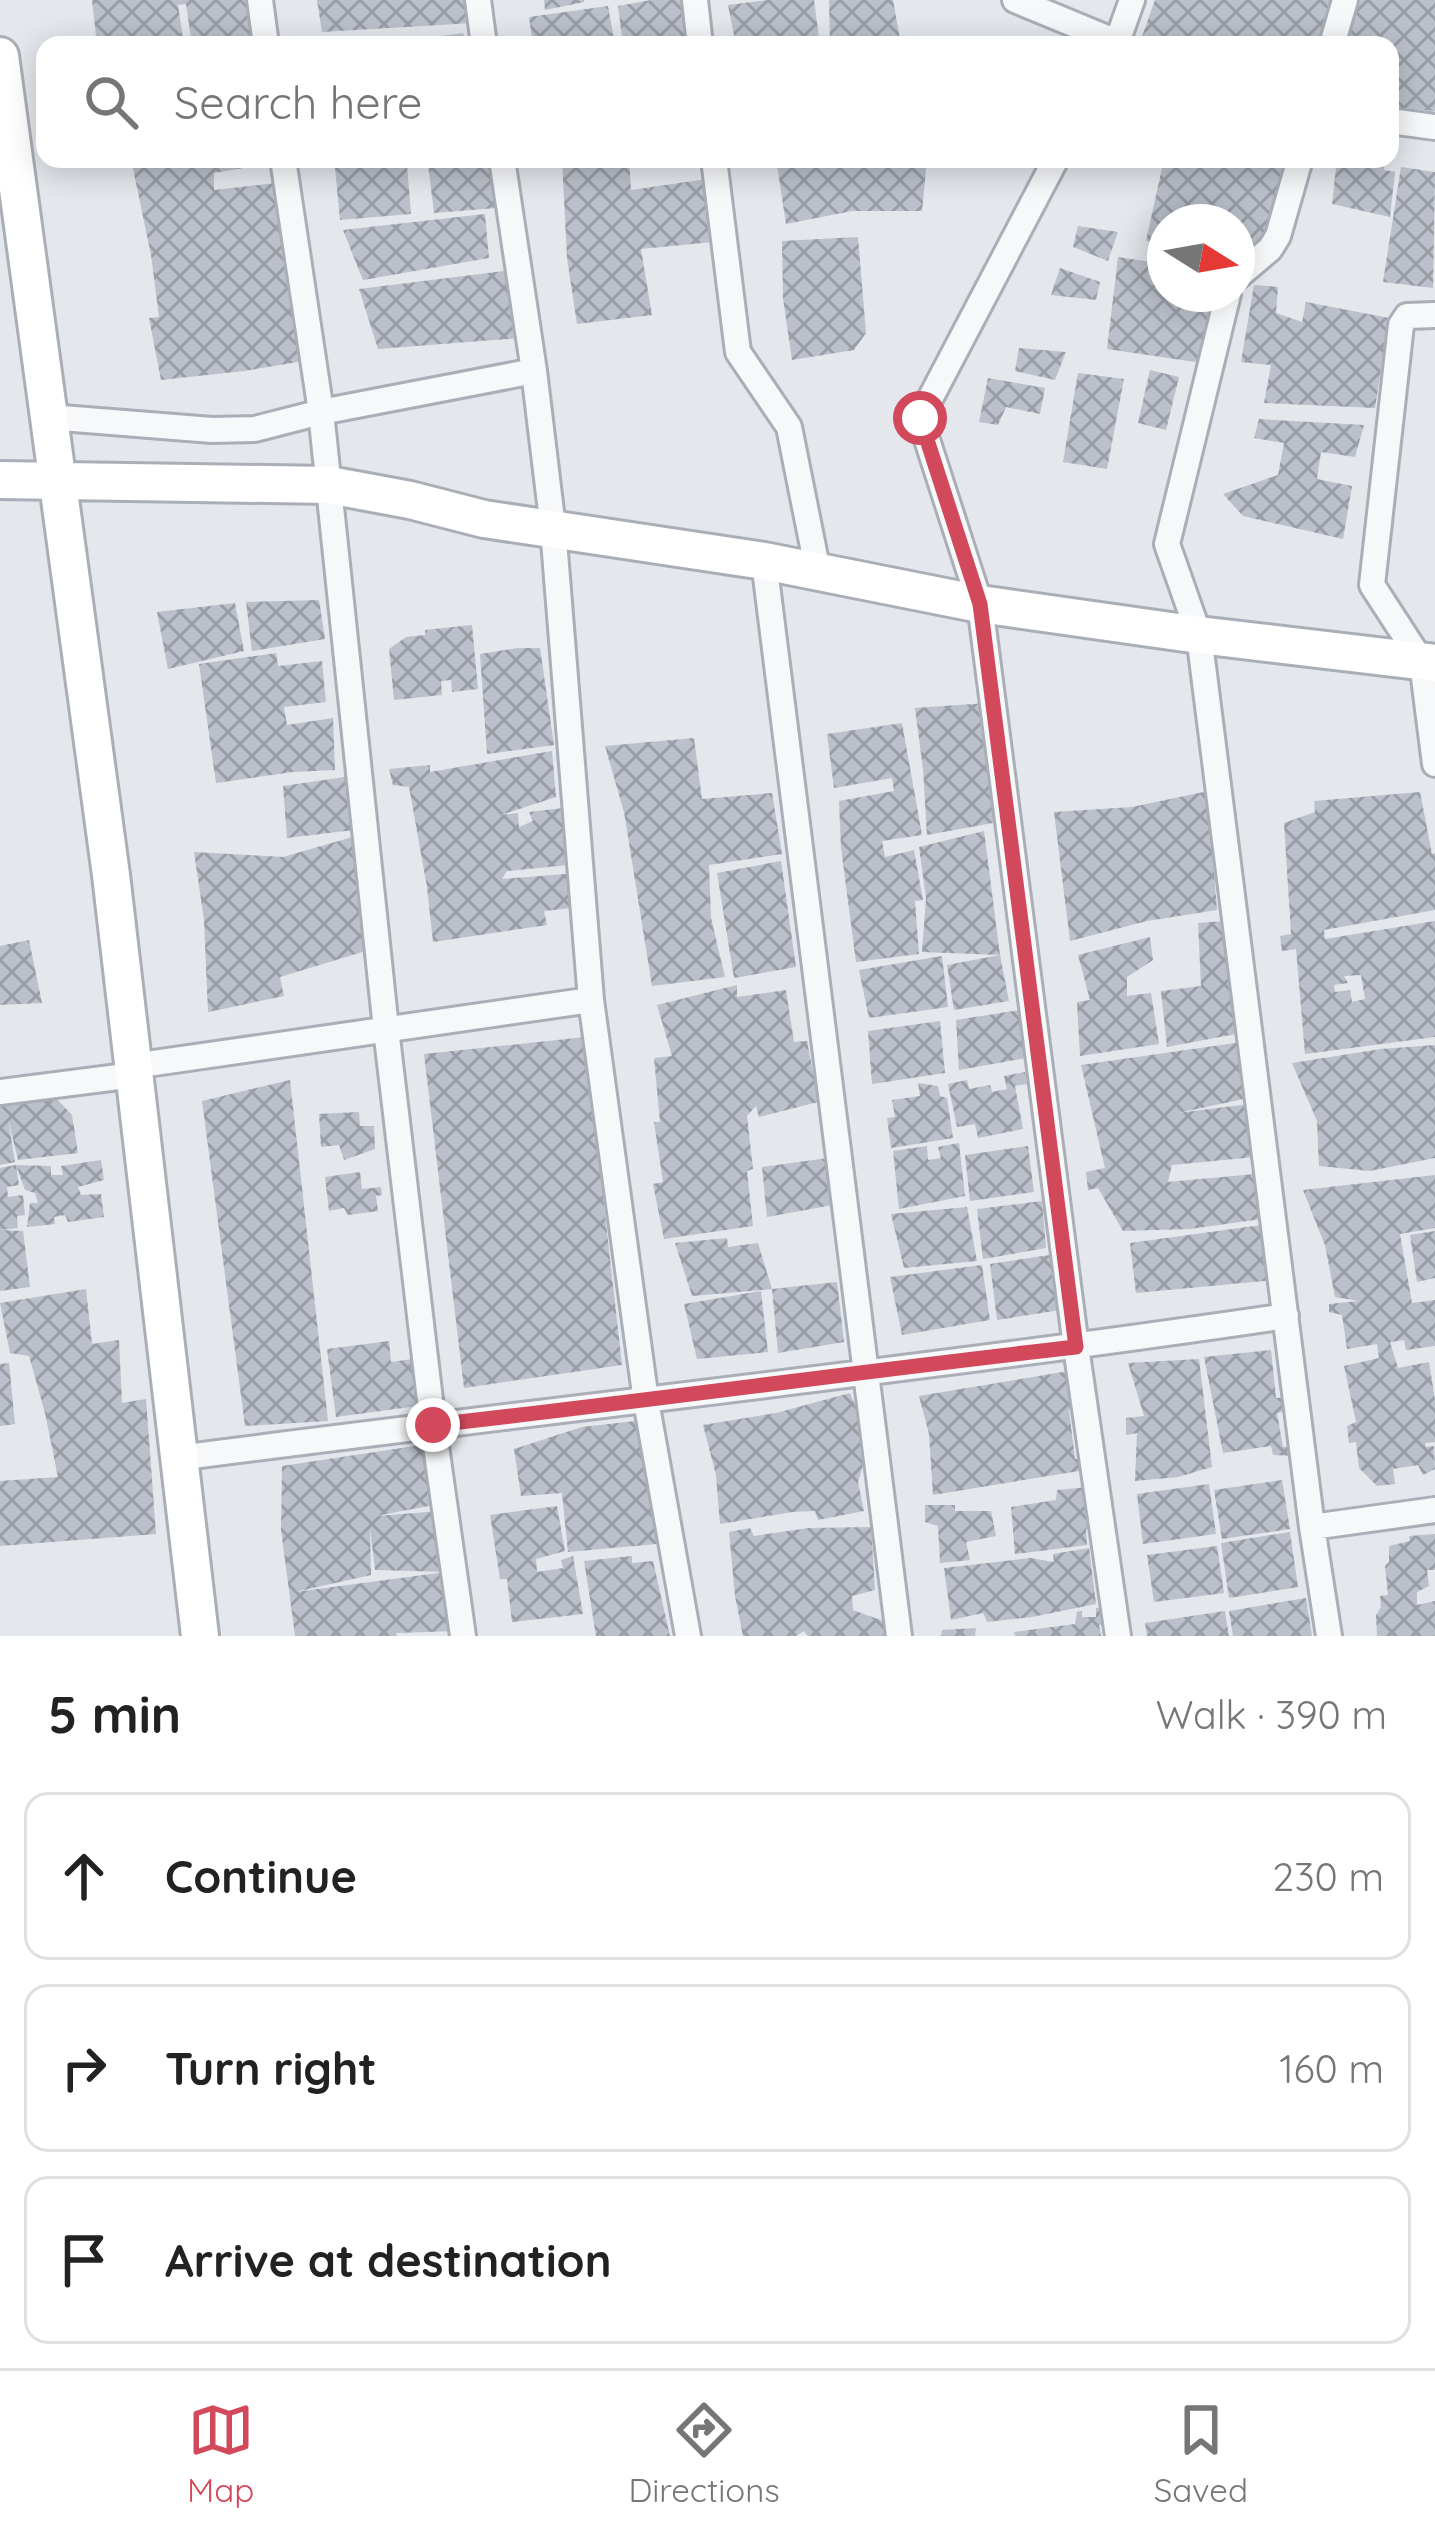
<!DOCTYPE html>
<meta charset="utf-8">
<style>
:root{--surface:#fff;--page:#f2f2f2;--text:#222;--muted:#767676;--line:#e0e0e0;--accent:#d1495b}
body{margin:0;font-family:Quicksand,sans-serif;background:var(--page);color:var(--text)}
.compass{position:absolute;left:1147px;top:204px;width:108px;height:108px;border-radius:50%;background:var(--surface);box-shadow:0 6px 30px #0003;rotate:101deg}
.stop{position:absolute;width:36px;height:36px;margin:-27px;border:9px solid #d1495b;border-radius:50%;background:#fff}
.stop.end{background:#d1495b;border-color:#fff;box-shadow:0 3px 12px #0008}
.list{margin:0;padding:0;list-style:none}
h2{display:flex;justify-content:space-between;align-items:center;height:156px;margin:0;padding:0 48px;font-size:51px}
h2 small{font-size:39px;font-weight:400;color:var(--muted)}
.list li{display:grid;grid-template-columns:78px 1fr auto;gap:36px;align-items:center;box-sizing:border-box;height:168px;margin:0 24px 24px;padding:0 24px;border:3px solid var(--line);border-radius:24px}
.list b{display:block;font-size:45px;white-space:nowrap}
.list em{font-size:39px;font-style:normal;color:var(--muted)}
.icon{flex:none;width:66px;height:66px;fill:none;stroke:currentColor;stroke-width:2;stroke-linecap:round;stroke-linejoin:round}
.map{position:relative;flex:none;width:1435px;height:1636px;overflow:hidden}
.search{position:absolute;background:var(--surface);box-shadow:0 6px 30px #0003;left:36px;right:36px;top:36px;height:132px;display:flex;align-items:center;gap:30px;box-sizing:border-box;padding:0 42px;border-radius:24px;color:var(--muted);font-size:45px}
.sheet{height:732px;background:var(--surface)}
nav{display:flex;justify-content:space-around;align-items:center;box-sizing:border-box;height:168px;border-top:3px solid var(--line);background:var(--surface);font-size:33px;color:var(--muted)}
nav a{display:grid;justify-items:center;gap:6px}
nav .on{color:var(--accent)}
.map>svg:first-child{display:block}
.building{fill:url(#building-cross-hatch);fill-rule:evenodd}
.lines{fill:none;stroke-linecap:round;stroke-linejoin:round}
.street-casing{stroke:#a9aeb7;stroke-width:30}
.secondary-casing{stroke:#a9aeb7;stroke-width:42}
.street{stroke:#f7f8fa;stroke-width:24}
.secondary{stroke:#fff;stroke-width:36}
.route{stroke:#d1495b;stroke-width:15}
</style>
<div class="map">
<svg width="1435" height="1636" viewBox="0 0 1435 1636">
<defs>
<pattern id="building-cross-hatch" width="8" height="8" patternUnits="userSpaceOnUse" patternTransform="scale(3)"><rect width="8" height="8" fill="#bbc0ca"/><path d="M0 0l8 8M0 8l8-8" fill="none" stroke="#989da6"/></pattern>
</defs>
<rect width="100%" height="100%" fill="#e4e7ec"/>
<path class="building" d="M 92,0 L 254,0 L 258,45 L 192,45 L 186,4 L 178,5 L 184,45 L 97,45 Z
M 317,0 L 470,0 L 473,23 L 322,32 Z
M 544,0 L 584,0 L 584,2 L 545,10 Z
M 651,0 L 683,0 L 690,45 L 623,45 L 618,6 Z
M 768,0 L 814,0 L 820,45 L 736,45 L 728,5 Z
M 829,0 L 893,0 L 901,45 L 830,45 Z
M 1155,0 L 1334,0 L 1320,45 L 1139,45 Z
M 1359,0 L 1435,0 L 1435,111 L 1390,107 L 1390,45 L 1345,45 Z
M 608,6 L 615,45 L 533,45 L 529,17 Z
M 463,33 L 467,45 L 402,45 L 402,42 Z
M 131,159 L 270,159 L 271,163 L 214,173 L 214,190 L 276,183 L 304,361 L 244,371 L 161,380 L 149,318 L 159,317 L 151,255 Z
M 491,159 L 497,208 L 434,213 L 428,164 Z
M 562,159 L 629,159 L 631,190 L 707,179 L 713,242 L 641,249 L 652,315 L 577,324 L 567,258 Z
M 776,159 L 927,159 L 922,211 L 852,211 L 786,224 Z
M 1164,159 L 1284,159 L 1270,231 L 1248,252 L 1237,251 L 1237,222 L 1165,222 L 1165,243 L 1146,241 Z
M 1337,159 L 1385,159 L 1384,170 L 1395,172 L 1390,217 L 1332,204 Z
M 407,164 L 411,214 L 340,220 L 335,168 Z
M 1401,167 L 1435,172 L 1433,288 L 1383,282 Z
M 485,214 L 489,258 L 363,280 L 343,230 Z
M 1078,226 L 1118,232 L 1108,261 L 1073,247 Z
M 858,237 L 866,333 L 854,350 L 792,360 L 783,298 L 782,241 Z
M 1118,257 L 1165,264 L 1165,294 L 1201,294 L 1201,298 L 1212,303 L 1202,363 L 1107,349 Z
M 1060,268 L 1100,282 L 1096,300 L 1051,295 Z
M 511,270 L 521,338 L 378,349 L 359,289 Z
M 1254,285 L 1278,287 L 1276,313 L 1302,322 L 1306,302 L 1389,318 L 1375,408 L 1264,403 L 1271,365 L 1241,362 Z
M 1019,348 L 1066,352 L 1055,380 L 1015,371 Z
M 1150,370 L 1179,377 L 1166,430 L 1138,423 Z
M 1078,373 L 1124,379 L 1107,469 L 1063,462 Z
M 988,378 L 1045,388 L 1040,414 L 1006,407 L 998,425 L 979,422 Z
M 1259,419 L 1364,425 L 1355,457 L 1321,452 L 1317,479 L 1352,486 L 1343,539 L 1243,516 L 1223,494 L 1278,475 L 1284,443 L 1254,438 Z
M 319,600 L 325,639 L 252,651 L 246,602 Z
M 235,603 L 244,651 L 168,669 L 157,612 Z
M 472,625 L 478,689 L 452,692 L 451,680 L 441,681 L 442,695 L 394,700 L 389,649 L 406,637 L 425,635 L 425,630 Z
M 518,648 L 540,648 L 554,745 L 487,754 L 480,654 Z
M 276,653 L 278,666 L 322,661 L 326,702 L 284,707 L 287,725 L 333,718 L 335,770 L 293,772 L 216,783 L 199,664 Z
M 987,703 L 1004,821 L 927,835 L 923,769 L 915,708 Z
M 902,723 L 922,835 L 882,841 L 885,857 L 914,850 L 923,900 L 915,901 L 919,954 L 856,962 L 841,848 L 839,801 L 894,791 L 892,778 L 834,788 L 827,734 Z
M 694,738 L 702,799 L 772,793 L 782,854 L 709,865 L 711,918 L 725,977 L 652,986 L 624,812 L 605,746 Z
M 552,751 L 556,797 L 501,815 L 518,813 L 519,827 L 533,821 L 529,812 L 572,807 L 578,864 L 507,871 L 502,879 L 566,874 L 571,908 L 544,911 L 547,925 L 433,942 L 427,887 L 409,787 L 393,785 L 389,769 L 430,765 L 430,772 Z
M 345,777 L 354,830 L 287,838 L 283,786 Z
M 1213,790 L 1219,857 L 1213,861 L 1217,910 L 1147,921 L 1070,941 L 1054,812 L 1132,807 Z
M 1420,792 L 1432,854 L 1435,853 L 1435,910 L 1324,930 L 1325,939 L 1435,921 L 1435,1037 L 1305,1054 L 1296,949 L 1282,951 L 1280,936 L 1291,934 L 1284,823 L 1315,812 L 1314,801 ZM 1361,975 L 1365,999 L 1352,1002 L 1350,990 L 1335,992 L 1334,985 L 1348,983 L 1344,976 Z
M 984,831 L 1000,955 L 922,952 L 926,898 L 919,847 Z
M 356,836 L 369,950 L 280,977 L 284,996 L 208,1012 L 204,920 L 194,852 L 283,857 Z
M 781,861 L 796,967 L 734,978 L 717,873 Z
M 1225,921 L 1241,1033 L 1167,1047 L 1161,991 L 1201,986 L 1198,923 Z
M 1150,937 L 1153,960 L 1127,977 L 1127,996 L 1151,993 L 1159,1044 L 1080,1056 L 1077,1002 L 1090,1000 L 1078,955 Z
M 29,940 L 42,1003 L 0,1005 L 0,946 Z
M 1000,955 L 1009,1001 L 954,1010 L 947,965 Z
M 942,956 L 948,1007 L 869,1018 L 859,970 Z
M 737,985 L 737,997 L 786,990 L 794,1042 L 807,1041 L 815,1082 L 823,1082 L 826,1100 L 759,1117 L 756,1106 L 747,1116 L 753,1169 L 747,1171 L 753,1226 L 664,1239 L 653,1184 L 663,1182 L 654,1122 L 660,1122 L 654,1058 L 672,1056 L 657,1005 Z
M 1020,1010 L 1026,1058 L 959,1070 L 956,1020 Z
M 940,1021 L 945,1073 L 872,1084 L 868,1031 Z
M 585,1037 L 622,1365 L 464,1388 L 424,1054 Z
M 1242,1042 L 1253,1097 L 1178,1113 L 1249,1104 L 1255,1157 L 1172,1165 L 1168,1182 L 1255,1174 L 1261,1219 L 1190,1229 L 1123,1231 L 1098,1188 L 1088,1190 L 1086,1172 L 1105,1168 L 1081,1065 Z
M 1435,1045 L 1435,1158 L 1370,1171 L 1319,1166 L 1317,1121 L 1292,1063 L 1381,1049 Z
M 1025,1072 L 1027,1084 L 1015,1086 L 1023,1129 L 978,1138 L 975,1124 L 957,1127 L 948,1084 L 967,1080 L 969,1089 L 990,1085 L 992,1092 L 1007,1089 L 1004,1076 Z
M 290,1080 L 328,1421 L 245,1426 L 202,1101 Z
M 918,1083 L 938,1086 L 940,1096 L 947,1098 L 953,1138 L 891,1148 L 887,1118 L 895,1117 L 892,1100 L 920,1096 Z
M 54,1096 L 72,1115 L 78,1153 L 18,1160 L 8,1119 L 15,1162 L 0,1165 L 0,1107 Z
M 359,1112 L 360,1126 L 374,1126 L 375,1149 L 344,1160 L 339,1145 L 321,1147 L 319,1114 Z
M 959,1143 L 965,1196 L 899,1209 L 893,1151 L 927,1146 L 928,1160 L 941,1158 L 938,1147 Z
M 1028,1146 L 1034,1192 L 970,1201 L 965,1155 Z
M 828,1158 L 833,1205 L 767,1217 L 762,1167 Z
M 101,1160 L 104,1180 L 78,1187 L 81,1195 L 101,1194 L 104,1217 L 68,1222 L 65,1215 L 54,1217 L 55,1224 L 27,1227 L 30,1203 L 38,1203 L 35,1193 L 25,1190 L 16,1165 L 19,1185 L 7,1187 L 8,1197 L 23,1195 L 25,1215 L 17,1216 L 18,1228 L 0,1230 L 0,1168 L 16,1165 L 51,1166 L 51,1175 L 63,1175 L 61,1166 Z
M 360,1172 L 362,1189 L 381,1187 L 382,1195 L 376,1196 L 378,1211 L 348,1215 L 344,1208 L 329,1211 L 325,1177 Z
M 1435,1175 L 1435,1228 L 1400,1234 L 1412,1303 L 1435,1300 L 1435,1346 L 1406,1350 L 1404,1340 L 1390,1342 L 1398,1368 L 1429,1362 L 1435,1400 L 1435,1442 L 1425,1443 L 1426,1447 L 1434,1446 L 1435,1469 L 1423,1475 L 1418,1465 L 1393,1469 L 1395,1484 L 1377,1486 L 1359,1468 L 1356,1442 L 1349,1443 L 1347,1426 L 1356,1422 L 1344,1366 L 1379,1358 L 1377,1344 L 1347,1349 L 1342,1315 L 1329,1312 L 1329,1304 L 1359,1301 L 1335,1297 L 1325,1245 L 1303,1190 Z
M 1042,1201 L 1046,1248 L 983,1259 L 977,1209 Z
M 967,1207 L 977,1261 L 904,1268 L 891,1214 Z
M 1269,1224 L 1275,1280 L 1136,1293 L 1130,1243 Z
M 0,1230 L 23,1231 L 30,1287 L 0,1291 Z
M 1435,1231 L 1435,1278 L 1417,1282 L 1410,1235 Z
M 727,1238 L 728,1247 L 758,1243 L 772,1289 L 692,1296 L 675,1243 Z
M 1056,1254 L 1067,1309 L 997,1320 L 990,1264 Z
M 982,1265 L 990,1320 L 902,1335 L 890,1277 Z
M 837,1282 L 844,1342 L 778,1353 L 772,1289 Z
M 86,1289 L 92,1344 L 119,1340 L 122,1403 L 146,1399 L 156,1534 L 0,1546 L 0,1481 L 58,1477 L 45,1413 L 29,1356 L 10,1353 L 0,1303 Z
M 761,1291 L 768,1352 L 697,1359 L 684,1304 Z
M 389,1341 L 391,1362 L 412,1359 L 418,1406 L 336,1417 L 327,1349 Z
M 1271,1350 L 1276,1398 L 1290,1397 L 1292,1410 L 1277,1413 L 1283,1447 L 1298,1445 L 1298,1456 L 1273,1455 L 1271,1446 L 1223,1453 L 1204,1357 Z
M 1199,1359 L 1212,1467 L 1178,1477 L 1135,1481 L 1137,1433 L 1126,1435 L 1126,1418 L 1144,1416 L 1128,1363 Z
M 9,1363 L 15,1424 L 0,1426 L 0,1364 Z
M 1069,1371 L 1077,1409 L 1069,1410 L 1075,1459 L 1081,1458 L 1085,1470 L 933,1495 L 929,1434 L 919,1396 Z
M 850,1393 L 864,1426 L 865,1459 L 858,1482 L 864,1511 L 818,1520 L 815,1511 L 792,1512 L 720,1524 L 716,1475 L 703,1425 L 776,1413 Z
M 644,1420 L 657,1544 L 568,1552 L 562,1493 L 521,1496 L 514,1449 L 582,1427 Z
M 428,1444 L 439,1504 L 376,1516 L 440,1511 L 446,1572 L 375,1570 L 370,1528 L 371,1575 L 295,1592 L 446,1572 L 457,1631 L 396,1633 L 397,1636 L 295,1636 L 281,1530 L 282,1466 Z
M 1282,1480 L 1290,1529 L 1222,1539 L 1214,1490 Z
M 1209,1484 L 1216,1534 L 1143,1544 L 1137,1494 Z
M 1088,1487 L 1085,1515 L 1094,1515 L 1096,1527 L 1086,1529 L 1087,1545 L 1015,1554 L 1011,1507 L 1056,1500 L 1057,1490 Z
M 925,1505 L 955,1505 L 955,1511 L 991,1511 L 996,1536 L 966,1542 L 970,1560 L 940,1563 L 938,1526 L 925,1522 Z
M 557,1506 L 565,1551 L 536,1559 L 537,1572 L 563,1568 L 561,1560 L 573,1556 L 583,1614 L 512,1622 L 507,1579 L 500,1579 L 490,1515 Z
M 871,1527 L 875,1590 L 852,1596 L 853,1610 L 894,1625 L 892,1636 L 808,1636 L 804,1631 L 796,1636 L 743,1636 L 735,1596 L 729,1532 L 750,1528 L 754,1536 L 809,1528 Z
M 1290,1532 L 1298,1587 L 1229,1598 L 1221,1543 Z
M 1435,1534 L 1435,1570 L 1427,1570 L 1429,1586 L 1417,1592 L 1417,1605 L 1435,1601 L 1435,1636 L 1377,1636 L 1376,1615 L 1381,1607 L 1380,1596 L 1388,1595 L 1385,1566 L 1389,1562 L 1389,1546 L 1410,1541 L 1409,1536 Z
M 1217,1546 L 1224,1593 L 1154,1602 L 1147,1555 Z
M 1089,1548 L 1096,1604 L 1032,1617 L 987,1622 L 983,1613 L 951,1620 L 944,1568 L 1030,1558 L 1054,1562 L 1053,1554 Z
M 632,1556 L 632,1563 L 653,1561 L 670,1636 L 596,1636 L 584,1561 Z
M 1306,1598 L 1312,1636 L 1233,1636 L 1229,1611 Z
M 1106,1607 L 1106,1624 L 1099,1625 L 1101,1636 L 1015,1636 L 1014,1632 L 1075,1624 L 1077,1612 L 1082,1611 L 1082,1617 L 1096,1617 L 1096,1608 Z
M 1225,1611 L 1229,1636 L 1147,1636 L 1145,1623 Z
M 976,1628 L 975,1636 L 941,1636 L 942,1630 Z"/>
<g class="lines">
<defs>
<path id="street" d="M 260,0 L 266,45
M 478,0 L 484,45
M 695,0 L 700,45
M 1015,0 L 1124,45
M 1116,45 L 1132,0
M 1332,45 L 1345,0
M 1390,121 L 1435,127
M 283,159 L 321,412 L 386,1029 L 433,1425 L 463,1636
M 502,159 L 534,371 L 553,528 L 591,1000 L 646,1401 L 688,1636
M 714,159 L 738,352 L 789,427 L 818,572
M 1056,159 L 920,418 L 980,604 L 1076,1347 L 1118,1636
M 1237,277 L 1270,249 L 1278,236 L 1300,159
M 1228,294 L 1167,544 L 1199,635 L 1312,1527 L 1329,1636
M 1435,315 L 1407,316 L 1401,325 L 1372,585 L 1422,662 L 1435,764
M 49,417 L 212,430 L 255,429 L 321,412 L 534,371
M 764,561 L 899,1636
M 133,1066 L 591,1000
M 0,1092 L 134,1075
M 178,1458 C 547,1410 918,1370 1286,1316
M 1312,1527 L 1435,1510"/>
<path id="secondary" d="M 0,56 L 111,875 L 200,1636
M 0,480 L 329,485 L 410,500 L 484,519 L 764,561 L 980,604 L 1199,635 L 1435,663"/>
</defs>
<use href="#street" class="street-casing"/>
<use href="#secondary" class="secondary-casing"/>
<use href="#street" class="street"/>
<use href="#secondary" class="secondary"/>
</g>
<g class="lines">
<path class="route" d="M 433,1425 C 648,1401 862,1371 1076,1347 L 980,604 L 920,418"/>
</g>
</svg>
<svg class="compass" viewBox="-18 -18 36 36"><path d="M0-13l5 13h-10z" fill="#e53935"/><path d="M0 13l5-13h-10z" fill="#767676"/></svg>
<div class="stop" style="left:920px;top:418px"></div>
<div class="stop end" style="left:433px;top:1425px"></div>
<div class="search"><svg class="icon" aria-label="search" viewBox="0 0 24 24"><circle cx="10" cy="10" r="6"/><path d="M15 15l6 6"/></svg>Search here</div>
</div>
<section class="sheet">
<h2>5 min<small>Walk · 390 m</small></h2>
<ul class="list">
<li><svg class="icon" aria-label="ahead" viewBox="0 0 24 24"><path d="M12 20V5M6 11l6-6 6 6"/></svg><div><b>Continue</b></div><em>230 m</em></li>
<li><svg class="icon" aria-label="right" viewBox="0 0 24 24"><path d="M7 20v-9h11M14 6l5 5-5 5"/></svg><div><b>Turn right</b></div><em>160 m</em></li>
<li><svg class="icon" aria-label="arrive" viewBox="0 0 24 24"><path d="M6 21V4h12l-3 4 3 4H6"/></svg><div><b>Arrive at destination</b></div></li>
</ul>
</section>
<nav>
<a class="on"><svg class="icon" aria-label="map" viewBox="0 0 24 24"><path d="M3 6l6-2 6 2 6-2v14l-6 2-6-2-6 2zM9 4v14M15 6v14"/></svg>Map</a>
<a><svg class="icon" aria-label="directions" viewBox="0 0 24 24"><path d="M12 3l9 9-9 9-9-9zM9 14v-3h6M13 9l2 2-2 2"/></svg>Directions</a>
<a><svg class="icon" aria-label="saved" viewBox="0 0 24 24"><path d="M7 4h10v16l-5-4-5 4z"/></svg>Saved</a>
</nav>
